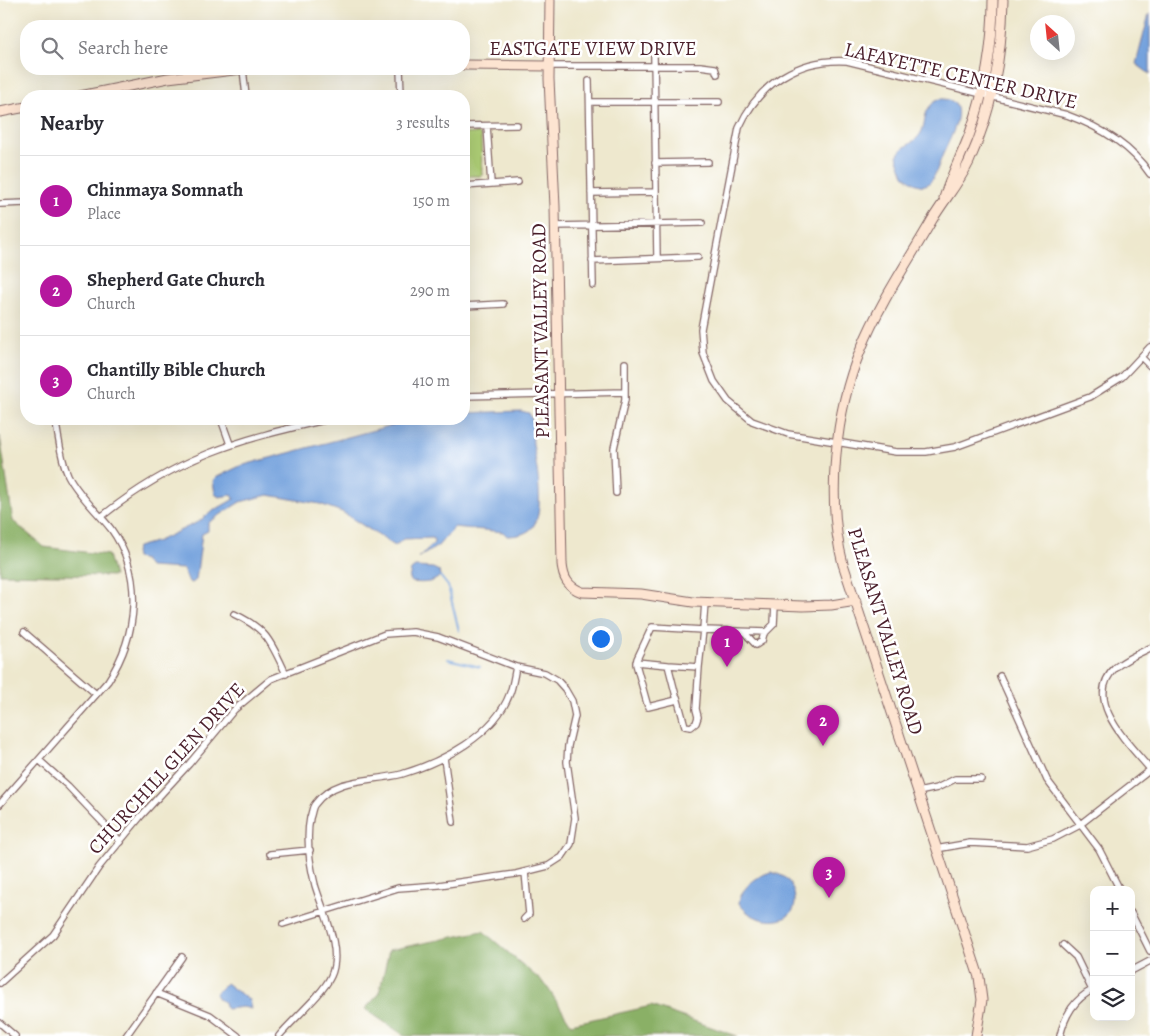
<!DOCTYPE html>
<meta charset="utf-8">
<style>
:root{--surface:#fff;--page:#f2f2f3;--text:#2b2b33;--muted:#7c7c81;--line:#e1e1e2;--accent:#b5179e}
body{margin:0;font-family:Alegreya,serif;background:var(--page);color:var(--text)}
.controls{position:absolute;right:15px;bottom:15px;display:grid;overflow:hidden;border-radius:10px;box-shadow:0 5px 20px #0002}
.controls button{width:45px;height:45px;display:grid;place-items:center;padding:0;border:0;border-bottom:1px solid var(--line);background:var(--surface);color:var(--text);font:25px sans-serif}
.compass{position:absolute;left:1030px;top:15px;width:45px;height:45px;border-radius:50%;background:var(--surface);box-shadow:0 5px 20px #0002;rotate:333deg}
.you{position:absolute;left:600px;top:638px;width:18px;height:18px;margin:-12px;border:4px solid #fff;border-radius:50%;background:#1a73e8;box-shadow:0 0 0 8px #1a73e833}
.badge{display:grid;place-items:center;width:32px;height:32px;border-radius:50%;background:var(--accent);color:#fff;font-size:16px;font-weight:700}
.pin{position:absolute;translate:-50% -41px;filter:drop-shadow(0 1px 2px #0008)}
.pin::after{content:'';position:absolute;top:26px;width:18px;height:15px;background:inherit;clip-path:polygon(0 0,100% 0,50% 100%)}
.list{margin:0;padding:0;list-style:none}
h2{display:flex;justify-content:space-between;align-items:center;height:65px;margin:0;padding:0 20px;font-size:21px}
h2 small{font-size:16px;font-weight:400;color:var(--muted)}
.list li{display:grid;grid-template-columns:32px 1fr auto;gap:15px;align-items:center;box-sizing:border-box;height:90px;padding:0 20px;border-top:1px solid var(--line)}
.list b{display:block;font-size:19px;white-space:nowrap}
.list p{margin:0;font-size:16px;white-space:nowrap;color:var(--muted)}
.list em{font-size:16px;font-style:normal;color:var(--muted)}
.icon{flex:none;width:28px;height:28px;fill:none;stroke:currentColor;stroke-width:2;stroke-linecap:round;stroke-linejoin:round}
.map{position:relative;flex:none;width:1150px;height:1036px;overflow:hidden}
.search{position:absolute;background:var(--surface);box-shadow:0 5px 20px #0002;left:20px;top:20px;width:450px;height:55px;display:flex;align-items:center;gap:12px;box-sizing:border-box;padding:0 18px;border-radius:20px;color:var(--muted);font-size:19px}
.panel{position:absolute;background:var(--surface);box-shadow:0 5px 20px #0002;left:20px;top:90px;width:450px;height:335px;border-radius:20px}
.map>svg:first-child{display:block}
.green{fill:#adcd75;stroke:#7c7650}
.forest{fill:#8ab066;stroke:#6a6848}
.water{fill:#74a2dd;stroke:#5f6084}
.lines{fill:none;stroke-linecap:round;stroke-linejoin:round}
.stream{stroke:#74a2dd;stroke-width:2}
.street-casing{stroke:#836564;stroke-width:8}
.secondary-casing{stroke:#836564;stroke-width:11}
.street{stroke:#fff;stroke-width:5.5}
.secondary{stroke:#fde4d1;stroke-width:9}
.labels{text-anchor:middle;stroke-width:5;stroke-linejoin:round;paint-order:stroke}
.street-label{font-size:20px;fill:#4a1f2b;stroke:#fff}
</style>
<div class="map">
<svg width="1150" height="1036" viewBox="0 0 1150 1036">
<rect width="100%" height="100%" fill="#fff"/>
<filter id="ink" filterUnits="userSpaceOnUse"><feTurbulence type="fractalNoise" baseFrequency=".02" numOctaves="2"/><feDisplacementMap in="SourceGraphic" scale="10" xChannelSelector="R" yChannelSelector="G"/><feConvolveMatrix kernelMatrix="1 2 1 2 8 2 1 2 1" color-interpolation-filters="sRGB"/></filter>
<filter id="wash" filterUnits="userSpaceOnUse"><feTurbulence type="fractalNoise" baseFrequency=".0096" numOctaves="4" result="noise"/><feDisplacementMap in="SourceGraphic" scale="20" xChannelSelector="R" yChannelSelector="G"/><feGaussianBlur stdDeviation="1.12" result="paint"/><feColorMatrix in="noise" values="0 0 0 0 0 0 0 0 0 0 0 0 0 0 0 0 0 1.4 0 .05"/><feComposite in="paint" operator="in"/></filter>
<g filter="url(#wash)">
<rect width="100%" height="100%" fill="#eee8ce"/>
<path class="green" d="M 477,133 L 481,136 L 482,176 L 464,176 L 464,134 Z"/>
<path class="forest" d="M 0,436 L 13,521 L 44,547 L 108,555 L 114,576 L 0,574 Z
M 483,931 L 546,985 L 571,1024 L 651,1006 L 737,1036 L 405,1036 L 365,1009 L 379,994 L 389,950 Z"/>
<path class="water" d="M 1149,14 L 1150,14 L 1150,74 L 1136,64 Z
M 939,99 C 974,97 950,138 944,152 C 935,170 933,202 904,175 L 897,156 C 902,146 911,145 918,137 C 929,125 919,110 939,99 Z
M 521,411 L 529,413 C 535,423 532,433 533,444 C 536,463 545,508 534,525 C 529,534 516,536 507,536 L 503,532 L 454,527 L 438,546 L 418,558 L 434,543 L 433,538 L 403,539 L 395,546 L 342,512 L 320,504 L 268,495 L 240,502 L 208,523 L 208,531 L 202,534 L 196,580 L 192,583 L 189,582 L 183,569 L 149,567 L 144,560 L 136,558 L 135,552 L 137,547 L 158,541 L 198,522 L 211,512 L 234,499 L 232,495 L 219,497 L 215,494 L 213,481 L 215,478 L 240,466 L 415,419 L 464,419 L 464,413 Z
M 415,567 L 433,568 L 439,571 L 440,576 C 433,584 421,583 411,582 L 409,579 L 411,570 Z
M 771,872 C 782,875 789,878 793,890 C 806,927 755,929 739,903 C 741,888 756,876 771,872 Z
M 226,983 L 249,1000 L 251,1009 L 243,1007 L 227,1009 L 225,1007 L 224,1002 L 218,999 L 215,994 Z"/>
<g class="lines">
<path class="stream" d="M 440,576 L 448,586 L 459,631
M 448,659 L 480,667"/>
</g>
</g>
<g filter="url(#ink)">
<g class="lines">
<defs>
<path id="street" d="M 654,56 L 657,258
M 549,66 L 700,66 L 715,68 L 717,74
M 243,69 L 246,96
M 400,69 L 401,96
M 589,81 L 593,285
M 590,102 L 719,102
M 464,126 L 517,125
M 487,126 L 491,184
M 655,163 L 708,162
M 1150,174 C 1130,144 1100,127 1067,115 L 847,61 C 799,58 759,83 739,128 L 701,329 L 703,353 L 714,381 L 728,401 L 752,421 L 788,434 L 896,452 L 926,452 L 955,447 L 1090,397 L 1122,377 L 1150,347
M 464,186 L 518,182
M 591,193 L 655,192
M 0,204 L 26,203
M 555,226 L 702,223
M 592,261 L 698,257
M 464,306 L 503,304
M 25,321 L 26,321
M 1142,358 L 1150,366
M 464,396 L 625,392
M 221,419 L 230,444
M 616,493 L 614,448 L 625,400 L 625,363
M 101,517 C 176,457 237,440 329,419
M 234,614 C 267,629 271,642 286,674
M 24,632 L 96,694
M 744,632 L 756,645 L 762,641 L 764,633
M 1150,648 C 1139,653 1126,659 1116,667 C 1081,699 1129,744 1150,769
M 636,662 L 668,665 L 677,700 L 648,707 L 636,664 L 637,659 L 652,627 L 703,630 L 705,602
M 668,665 L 699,667 L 703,630 L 766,632 L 774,624 L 775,605
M 1000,676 L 1047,780 L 1099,849 L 1120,890
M 677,697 L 685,726 L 691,727 L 696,723 L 698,717 L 696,709 L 699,667
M 444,758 L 453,822
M 39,760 L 68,786 L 121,842
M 918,792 L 937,788 L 955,779 L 981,779
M 0,804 L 108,681 C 138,635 144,575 111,529 C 97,511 78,495 68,475 C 60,458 59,437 55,419
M 936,849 L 970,843 L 1027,846 L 1053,839 L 1078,826 L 1150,770
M 270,854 L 310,850
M 1131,913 L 1150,951
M 524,919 L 529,914 L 525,872
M 1063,945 L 1076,957 L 1092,990
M 1131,971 L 1150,961
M 0,983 L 53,935 L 99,867 L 141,816 L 189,764 L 234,710 L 271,679 L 385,634 L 413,632 L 438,637 L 516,667 L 545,673 L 557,680 L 565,689 L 572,701 L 575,716 L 568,746 L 567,762 L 575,818 L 571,844 L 562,857 L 548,866 L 516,874 L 439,885 L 398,888 L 283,924
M 156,993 L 210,1015 L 238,1036
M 0,1023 L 15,1036
M 126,1036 L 182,957
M 279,1036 C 292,1020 323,994 331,976 C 343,949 323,912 315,885 C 310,865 306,838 310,818 C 312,813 312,807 315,804 C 336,776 372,782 402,774 C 442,762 495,735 510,693 C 513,685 514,676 516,667
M 1060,1036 C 1065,1015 1074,999 1094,989"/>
<path id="secondary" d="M 550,0 L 549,79 L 555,207 L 562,564 C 563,578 568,587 582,592 L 641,594 L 693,602 L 803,606 L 831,605 L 856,601
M 464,65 L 549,66
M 80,96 L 168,78 L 242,69
M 0,112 L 26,107
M 944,198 C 951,175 962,155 970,133 C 985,91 993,44 993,0
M 976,1036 L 982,1000 L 979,977 L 843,564 C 826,499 835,411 861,349 C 879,304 908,262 932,220 C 944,200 959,183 969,162 C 992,111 1002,56 1003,0"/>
</defs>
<use href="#street" class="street-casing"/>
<use href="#secondary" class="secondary-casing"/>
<use href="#street" class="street"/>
<use href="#secondary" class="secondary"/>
</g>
</g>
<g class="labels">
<g class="street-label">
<text x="593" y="55">EASTGATE VIEW DRIVE</text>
<text transform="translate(961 75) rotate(13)" y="7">LAFAYETTE CENTER DRIVE</text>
<text transform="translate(540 331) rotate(-91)" y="7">PLEASANT VALLEY ROAD</text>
<text transform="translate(886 631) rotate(73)" y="7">PLEASANT VALLEY ROAD</text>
<text transform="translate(166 768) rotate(-48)" y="7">CHURCHILL GLEN DRIVE</text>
</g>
</g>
</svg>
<div class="controls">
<button>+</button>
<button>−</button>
<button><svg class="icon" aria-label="layers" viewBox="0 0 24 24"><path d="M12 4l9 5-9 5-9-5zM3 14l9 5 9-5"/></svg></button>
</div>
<svg class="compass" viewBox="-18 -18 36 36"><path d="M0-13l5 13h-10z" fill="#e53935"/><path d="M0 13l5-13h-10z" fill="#7c7c81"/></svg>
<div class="you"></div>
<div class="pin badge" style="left:727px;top:667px">1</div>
<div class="pin badge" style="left:823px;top:746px">2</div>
<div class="pin badge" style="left:829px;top:898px">3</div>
<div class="search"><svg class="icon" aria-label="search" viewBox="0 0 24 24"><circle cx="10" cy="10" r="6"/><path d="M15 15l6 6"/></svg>Search here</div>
<section class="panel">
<h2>Nearby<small>3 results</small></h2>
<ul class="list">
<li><span class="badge">1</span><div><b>Chinmaya Somnath</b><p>Place</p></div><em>150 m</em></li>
<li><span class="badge">2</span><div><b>Shepherd Gate Church</b><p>Church</p></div><em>290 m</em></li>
<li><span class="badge">3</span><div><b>Chantilly Bible Church</b><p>Church</p></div><em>410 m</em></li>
</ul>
</section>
</div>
